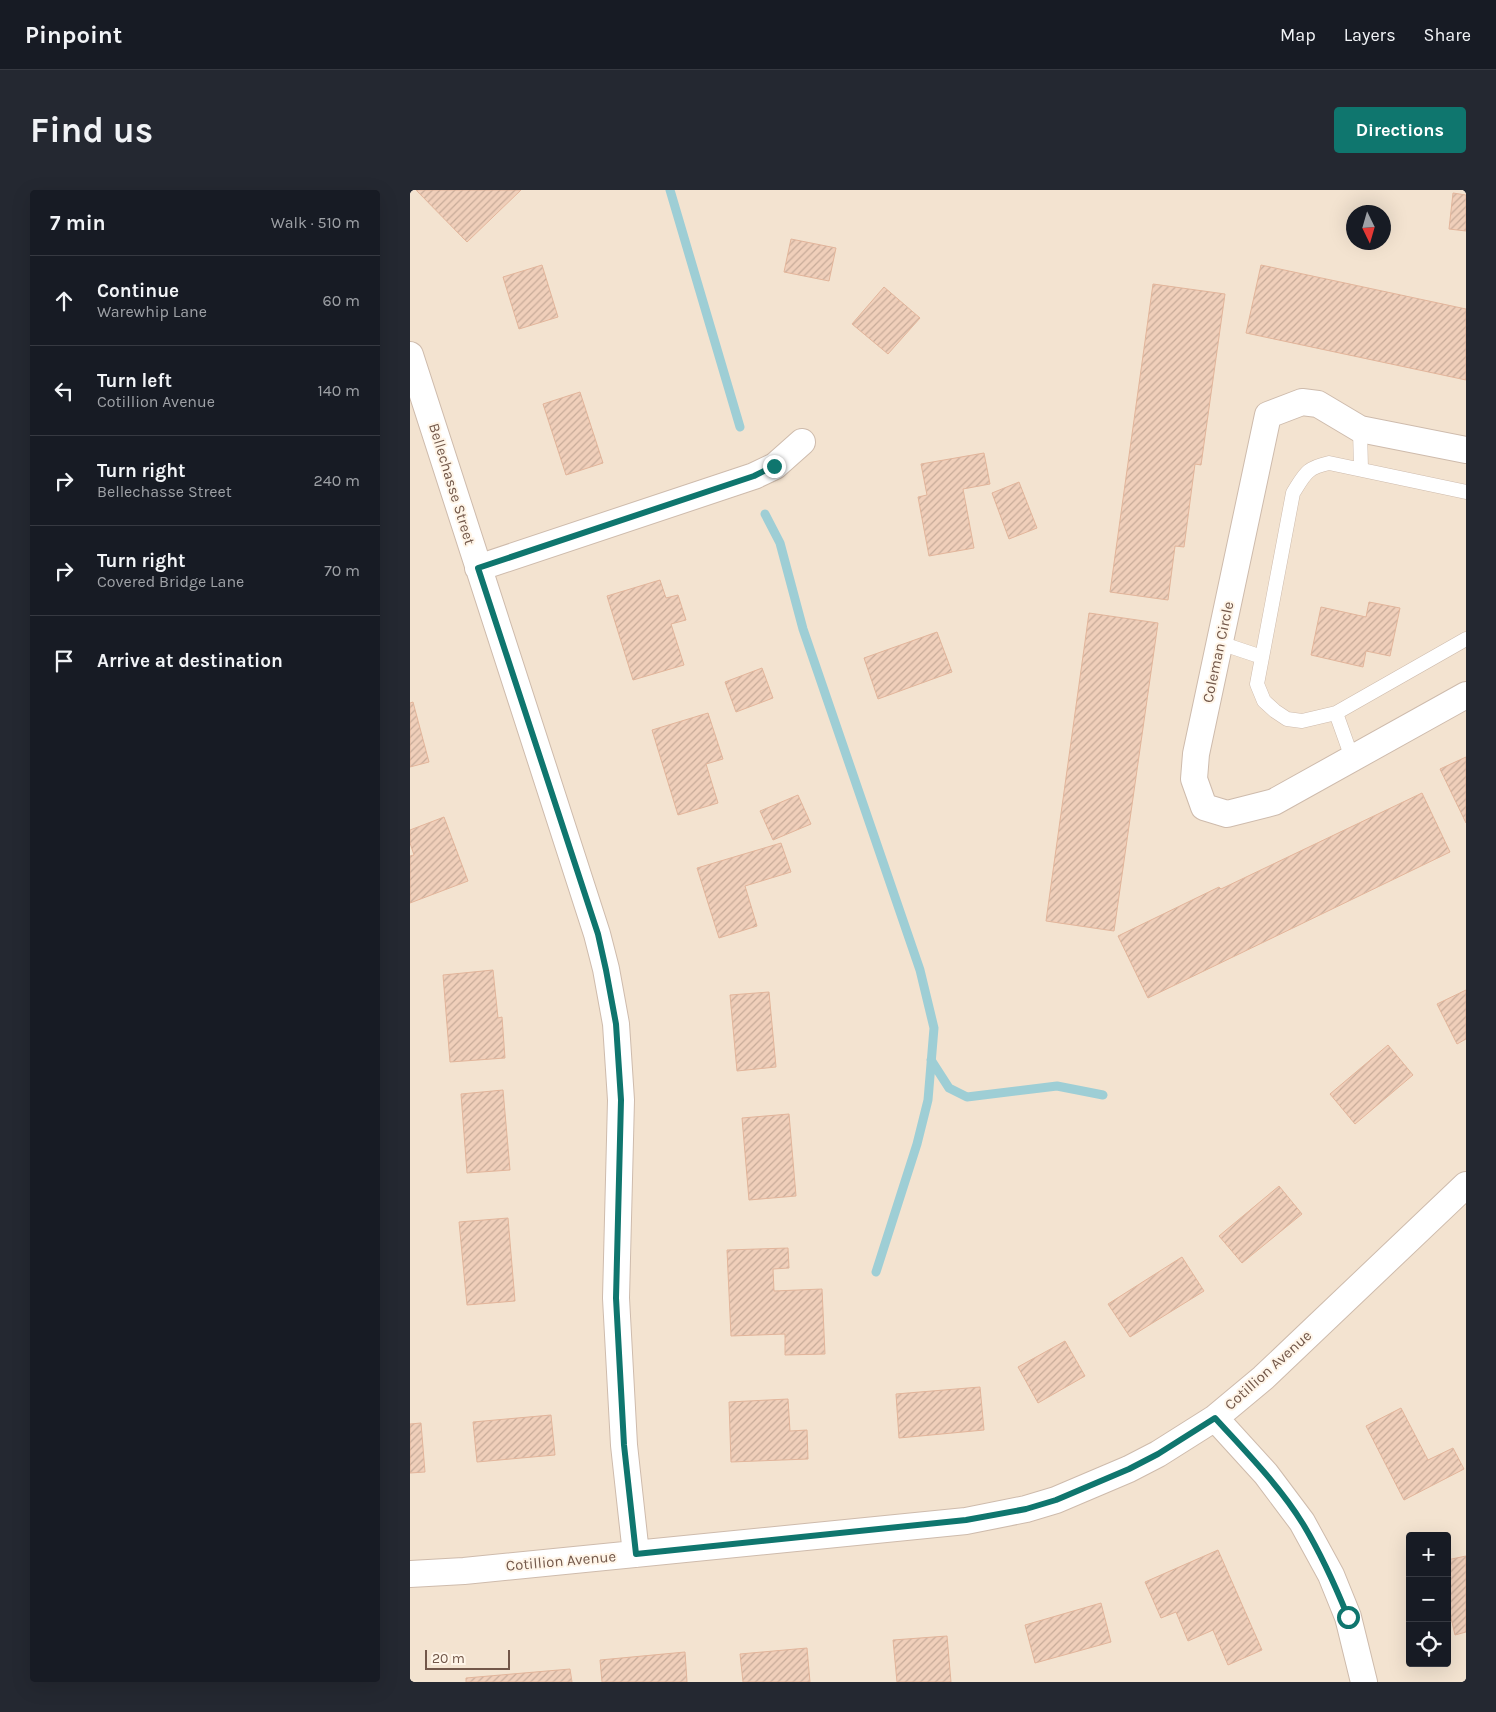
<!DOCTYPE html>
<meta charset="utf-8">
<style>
:root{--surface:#171b24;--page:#242831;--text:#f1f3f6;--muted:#9ea1a6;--line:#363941;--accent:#0f766e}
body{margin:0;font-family:Karla,sans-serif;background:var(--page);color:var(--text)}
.controls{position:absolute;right:15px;bottom:15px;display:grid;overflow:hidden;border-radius:5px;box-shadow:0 5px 20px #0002}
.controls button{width:45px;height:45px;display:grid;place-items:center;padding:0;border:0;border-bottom:1px solid var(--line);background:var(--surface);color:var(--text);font:25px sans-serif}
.compass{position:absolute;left:936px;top:15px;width:45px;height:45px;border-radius:50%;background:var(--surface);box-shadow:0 5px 20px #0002;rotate:175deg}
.scale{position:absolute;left:15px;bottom:12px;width:85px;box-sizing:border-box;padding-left:5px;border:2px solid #725749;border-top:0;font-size:14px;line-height:18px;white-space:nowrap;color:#725749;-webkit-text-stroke:4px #fff5e8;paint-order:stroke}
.stop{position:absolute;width:15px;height:15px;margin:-11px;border:4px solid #0f766e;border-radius:50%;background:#fff}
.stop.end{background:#0f766e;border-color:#fff;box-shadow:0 1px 5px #0008}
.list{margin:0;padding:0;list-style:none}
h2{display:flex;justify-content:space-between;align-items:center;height:65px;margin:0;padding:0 20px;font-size:21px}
h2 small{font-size:16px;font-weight:400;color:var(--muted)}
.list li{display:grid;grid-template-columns:32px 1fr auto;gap:15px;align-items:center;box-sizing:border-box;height:90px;padding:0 20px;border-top:1px solid var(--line)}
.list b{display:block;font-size:19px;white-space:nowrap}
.list p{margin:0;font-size:16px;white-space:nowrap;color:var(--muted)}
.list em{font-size:16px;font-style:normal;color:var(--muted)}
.icon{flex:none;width:28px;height:28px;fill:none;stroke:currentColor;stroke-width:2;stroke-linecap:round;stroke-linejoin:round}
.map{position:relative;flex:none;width:1056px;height:1492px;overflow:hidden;border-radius:5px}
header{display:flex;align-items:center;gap:30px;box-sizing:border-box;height:70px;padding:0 25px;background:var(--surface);border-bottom:1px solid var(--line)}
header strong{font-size:24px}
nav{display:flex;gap:28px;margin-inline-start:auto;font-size:18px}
.intro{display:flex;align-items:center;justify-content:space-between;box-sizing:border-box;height:120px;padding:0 30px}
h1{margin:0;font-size:35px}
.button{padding:12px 22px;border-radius:5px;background:var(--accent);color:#fff;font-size:18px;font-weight:700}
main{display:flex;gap:30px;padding:0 30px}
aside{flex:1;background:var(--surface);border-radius:5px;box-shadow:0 5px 20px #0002}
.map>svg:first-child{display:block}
.residential{fill:#f3e3d0;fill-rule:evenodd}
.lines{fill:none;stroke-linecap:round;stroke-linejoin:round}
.stream{stroke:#9eced5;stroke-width:9}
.building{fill:url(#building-hatch);stroke:#e2b59b}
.service-casing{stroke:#cebbac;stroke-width:15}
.minor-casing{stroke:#cebbac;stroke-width:28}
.service{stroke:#fff;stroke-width:14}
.minor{stroke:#fff;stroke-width:26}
.route{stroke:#0f766e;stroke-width:6}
.labels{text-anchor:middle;stroke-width:4;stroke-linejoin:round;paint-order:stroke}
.street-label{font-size:15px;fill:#725749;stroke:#fff5e8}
</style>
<header>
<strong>Pinpoint</strong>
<nav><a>Map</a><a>Layers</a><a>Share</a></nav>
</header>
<div class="intro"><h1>Find us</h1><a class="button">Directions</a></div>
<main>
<aside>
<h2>7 min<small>Walk · 510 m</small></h2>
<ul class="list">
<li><svg class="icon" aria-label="ahead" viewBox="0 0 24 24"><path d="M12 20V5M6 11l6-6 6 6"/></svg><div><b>Continue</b><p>Warewhip Lane</p></div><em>60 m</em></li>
<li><svg class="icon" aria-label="left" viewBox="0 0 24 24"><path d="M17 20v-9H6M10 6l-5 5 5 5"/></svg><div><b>Turn left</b><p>Cotillion Avenue</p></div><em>140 m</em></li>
<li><svg class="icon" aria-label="right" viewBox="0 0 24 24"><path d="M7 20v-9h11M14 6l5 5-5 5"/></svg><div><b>Turn right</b><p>Bellechasse Street</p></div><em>240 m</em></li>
<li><svg class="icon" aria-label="right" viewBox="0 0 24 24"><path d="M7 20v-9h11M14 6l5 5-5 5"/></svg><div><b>Turn right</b><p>Covered Bridge Lane</p></div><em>70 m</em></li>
<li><svg class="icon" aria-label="arrive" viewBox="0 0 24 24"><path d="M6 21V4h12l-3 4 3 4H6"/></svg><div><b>Arrive at destination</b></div></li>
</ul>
</aside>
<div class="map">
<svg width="1056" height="1492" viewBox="0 0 1056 1492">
<defs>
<pattern id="building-hatch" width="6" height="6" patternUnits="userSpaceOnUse" patternTransform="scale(1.25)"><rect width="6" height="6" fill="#f0cfba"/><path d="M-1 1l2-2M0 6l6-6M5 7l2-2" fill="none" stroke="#c7ab99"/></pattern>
</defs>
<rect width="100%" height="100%" fill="#fbf1e2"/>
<path class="residential" d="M 0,0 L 1056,0 L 1056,1492 L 0,1492 ZM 944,22 L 974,22 L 974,52 L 944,52 ZM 1000,1346 L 1037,1346 L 1037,1473 L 1000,1473 Z"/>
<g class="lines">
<path class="stream" d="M 260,0 L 330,237
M 355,324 L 370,353 L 393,439 L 510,780 L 524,838 L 518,910 L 507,954 L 466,1082
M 521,870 L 539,898 L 557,907 L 647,896 L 693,905"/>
</g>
<path class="building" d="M 6,0 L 111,0 L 57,52 Z
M 1043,3 L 1056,5 L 1056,41 L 1039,39 Z
M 381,49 L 426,58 L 419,91 L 374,82 Z
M 132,75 L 148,127 L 109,139 L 93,87 Z
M 851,75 L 1056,119 L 1056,190 L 836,143 Z
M 743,94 L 815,104 L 791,275 L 785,274 L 774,357 L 765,356 L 758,410 L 700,402 Z
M 474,97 L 510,128 L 478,164 L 442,134 Z
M 170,202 L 193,273 L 156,285 L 133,214 Z
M 574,263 L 580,294 L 553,299 L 564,358 L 519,366 L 508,307 L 517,305 L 511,274 Z
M 609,292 L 627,338 L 599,349 L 582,303 Z
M 250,390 L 256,408 L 268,405 L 276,430 L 261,434 L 274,475 L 223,490 L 197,406 Z
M 959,412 L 990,418 L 980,466 L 956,461 L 953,477 L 901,465 L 911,417 L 956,427 Z
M 679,423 L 748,433 L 704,741 L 636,731 Z
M 527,442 L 542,482 L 468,509 L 454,468 Z
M 352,478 L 363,508 L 326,522 L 315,492 Z
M 3,512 L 19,572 L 0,577 L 0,513 Z
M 298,523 L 313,569 L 296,574 L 308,613 L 268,625 L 242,540 Z
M 1056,567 L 1056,633 L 1030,579 Z
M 1012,603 L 1040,662 L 738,808 L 708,746 L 809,697 L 811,699 Z
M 388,605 L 401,634 L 363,650 L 350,621 Z
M 34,627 L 58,691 L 0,713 L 0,666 L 4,665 L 0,653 L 0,640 Z
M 371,653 L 381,682 L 335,696 L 347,736 L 309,748 L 287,678 Z
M 83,780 L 88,828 L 92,827 L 95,868 L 40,872 L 33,785 Z
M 1056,800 L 1056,849 L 1047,854 L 1027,814 Z
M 359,802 L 366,877 L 327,881 L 320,805 Z
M 978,855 L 1003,885 L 945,934 L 920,904 Z
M 93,900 L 100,980 L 57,983 L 51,904 Z
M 379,924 L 386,1006 L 339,1010 L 332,928 Z
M 869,996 L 892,1024 L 832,1073 L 809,1046 Z
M 98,1028 L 105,1111 L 57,1115 L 49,1032 Z
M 378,1058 L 379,1078 L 363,1079 L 364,1101 L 412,1099 L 415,1164 L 375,1165 L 375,1144 L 321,1146 L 317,1060 Z
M 772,1067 L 794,1101 L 720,1147 L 698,1114 Z
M 655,1151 L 675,1186 L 628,1213 L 608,1177 Z
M 570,1197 L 574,1240 L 489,1248 L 486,1204 Z
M 378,1209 L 380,1241 L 397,1240 L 398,1269 L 321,1272 L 319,1212 Z
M 991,1218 L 1018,1270 L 1043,1258 L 1054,1279 L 994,1310 L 956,1236 Z
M 141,1225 L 145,1265 L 67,1272 L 63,1232 Z
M 11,1233 L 15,1282 L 0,1283 L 0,1234 Z
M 808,1360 L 852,1460 L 818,1475 L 803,1440 L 778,1451 L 766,1422 L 751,1428 L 735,1392 Z
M 1056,1366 L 1056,1442 L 1045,1445 L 1037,1411 L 1037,1370 Z
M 691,1413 L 701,1452 L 625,1473 L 615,1435 Z
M 537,1446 L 541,1492 L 487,1492 L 483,1450 Z
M 397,1458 L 400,1492 L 333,1492 L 330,1464 Z
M 275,1462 L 277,1492 L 192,1492 L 190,1470 Z
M 160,1479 L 162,1492 L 56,1492 L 56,1488 Z"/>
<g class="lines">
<defs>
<path id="service" d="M 950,239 L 951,279
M 1056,302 L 919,273 C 896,278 895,284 883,303 L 847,494 L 854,511 L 865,521 L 877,529 L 892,531 L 926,523 L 1056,449
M 810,453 L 852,467
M 926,523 L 942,568"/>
<path id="minor" d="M 0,165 L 187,744 L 196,779 L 206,834 L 211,910 L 206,1108 L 214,1255 L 226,1364
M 1056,260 L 950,239 L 908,214 L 892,212 L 858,225 L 786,564 L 784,589 L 794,617 L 817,624 L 864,612 L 1056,505
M 68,378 L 344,286 L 365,276 L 392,252
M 805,1228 L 856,1284 L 892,1332 L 921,1385 L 938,1427 L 954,1492
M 0,1384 L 54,1381 L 556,1331 L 616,1319 L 646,1310 L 719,1279 L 748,1264 L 805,1228 L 853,1188 L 1056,995"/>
</defs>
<use href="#service" class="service-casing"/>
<use href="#minor" class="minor-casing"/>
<use href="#service" class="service"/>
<use href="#minor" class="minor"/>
</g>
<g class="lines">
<path class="route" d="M 364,276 L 344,286 L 68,378 L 188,744 L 196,780 L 206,834 L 211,910 L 206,1108 L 214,1255 L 226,1364 L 556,1330 L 616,1319 L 646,1310 L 719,1279 L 748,1264 L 805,1228 C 835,1261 869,1295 893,1334 C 911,1364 925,1395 938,1427"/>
</g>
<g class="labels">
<g class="street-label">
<text transform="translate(42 294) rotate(73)" y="5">Bellechasse Street</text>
<text transform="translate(808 462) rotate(-78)" y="5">Coleman Circle</text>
<text transform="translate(858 1180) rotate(-42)" y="5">Cotillion Avenue</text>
<text transform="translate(151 1371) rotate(-5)" y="5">Cotillion Avenue</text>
</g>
</g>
</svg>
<div class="controls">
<button>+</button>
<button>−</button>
<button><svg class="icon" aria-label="locate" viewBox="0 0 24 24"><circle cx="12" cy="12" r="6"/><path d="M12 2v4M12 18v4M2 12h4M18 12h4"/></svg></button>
</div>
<svg class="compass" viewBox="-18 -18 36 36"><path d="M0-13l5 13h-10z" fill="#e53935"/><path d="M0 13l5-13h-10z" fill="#9ea1a6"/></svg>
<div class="scale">20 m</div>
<div class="stop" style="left:938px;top:1427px"></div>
<div class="stop end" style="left:364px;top:276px"></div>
</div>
</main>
